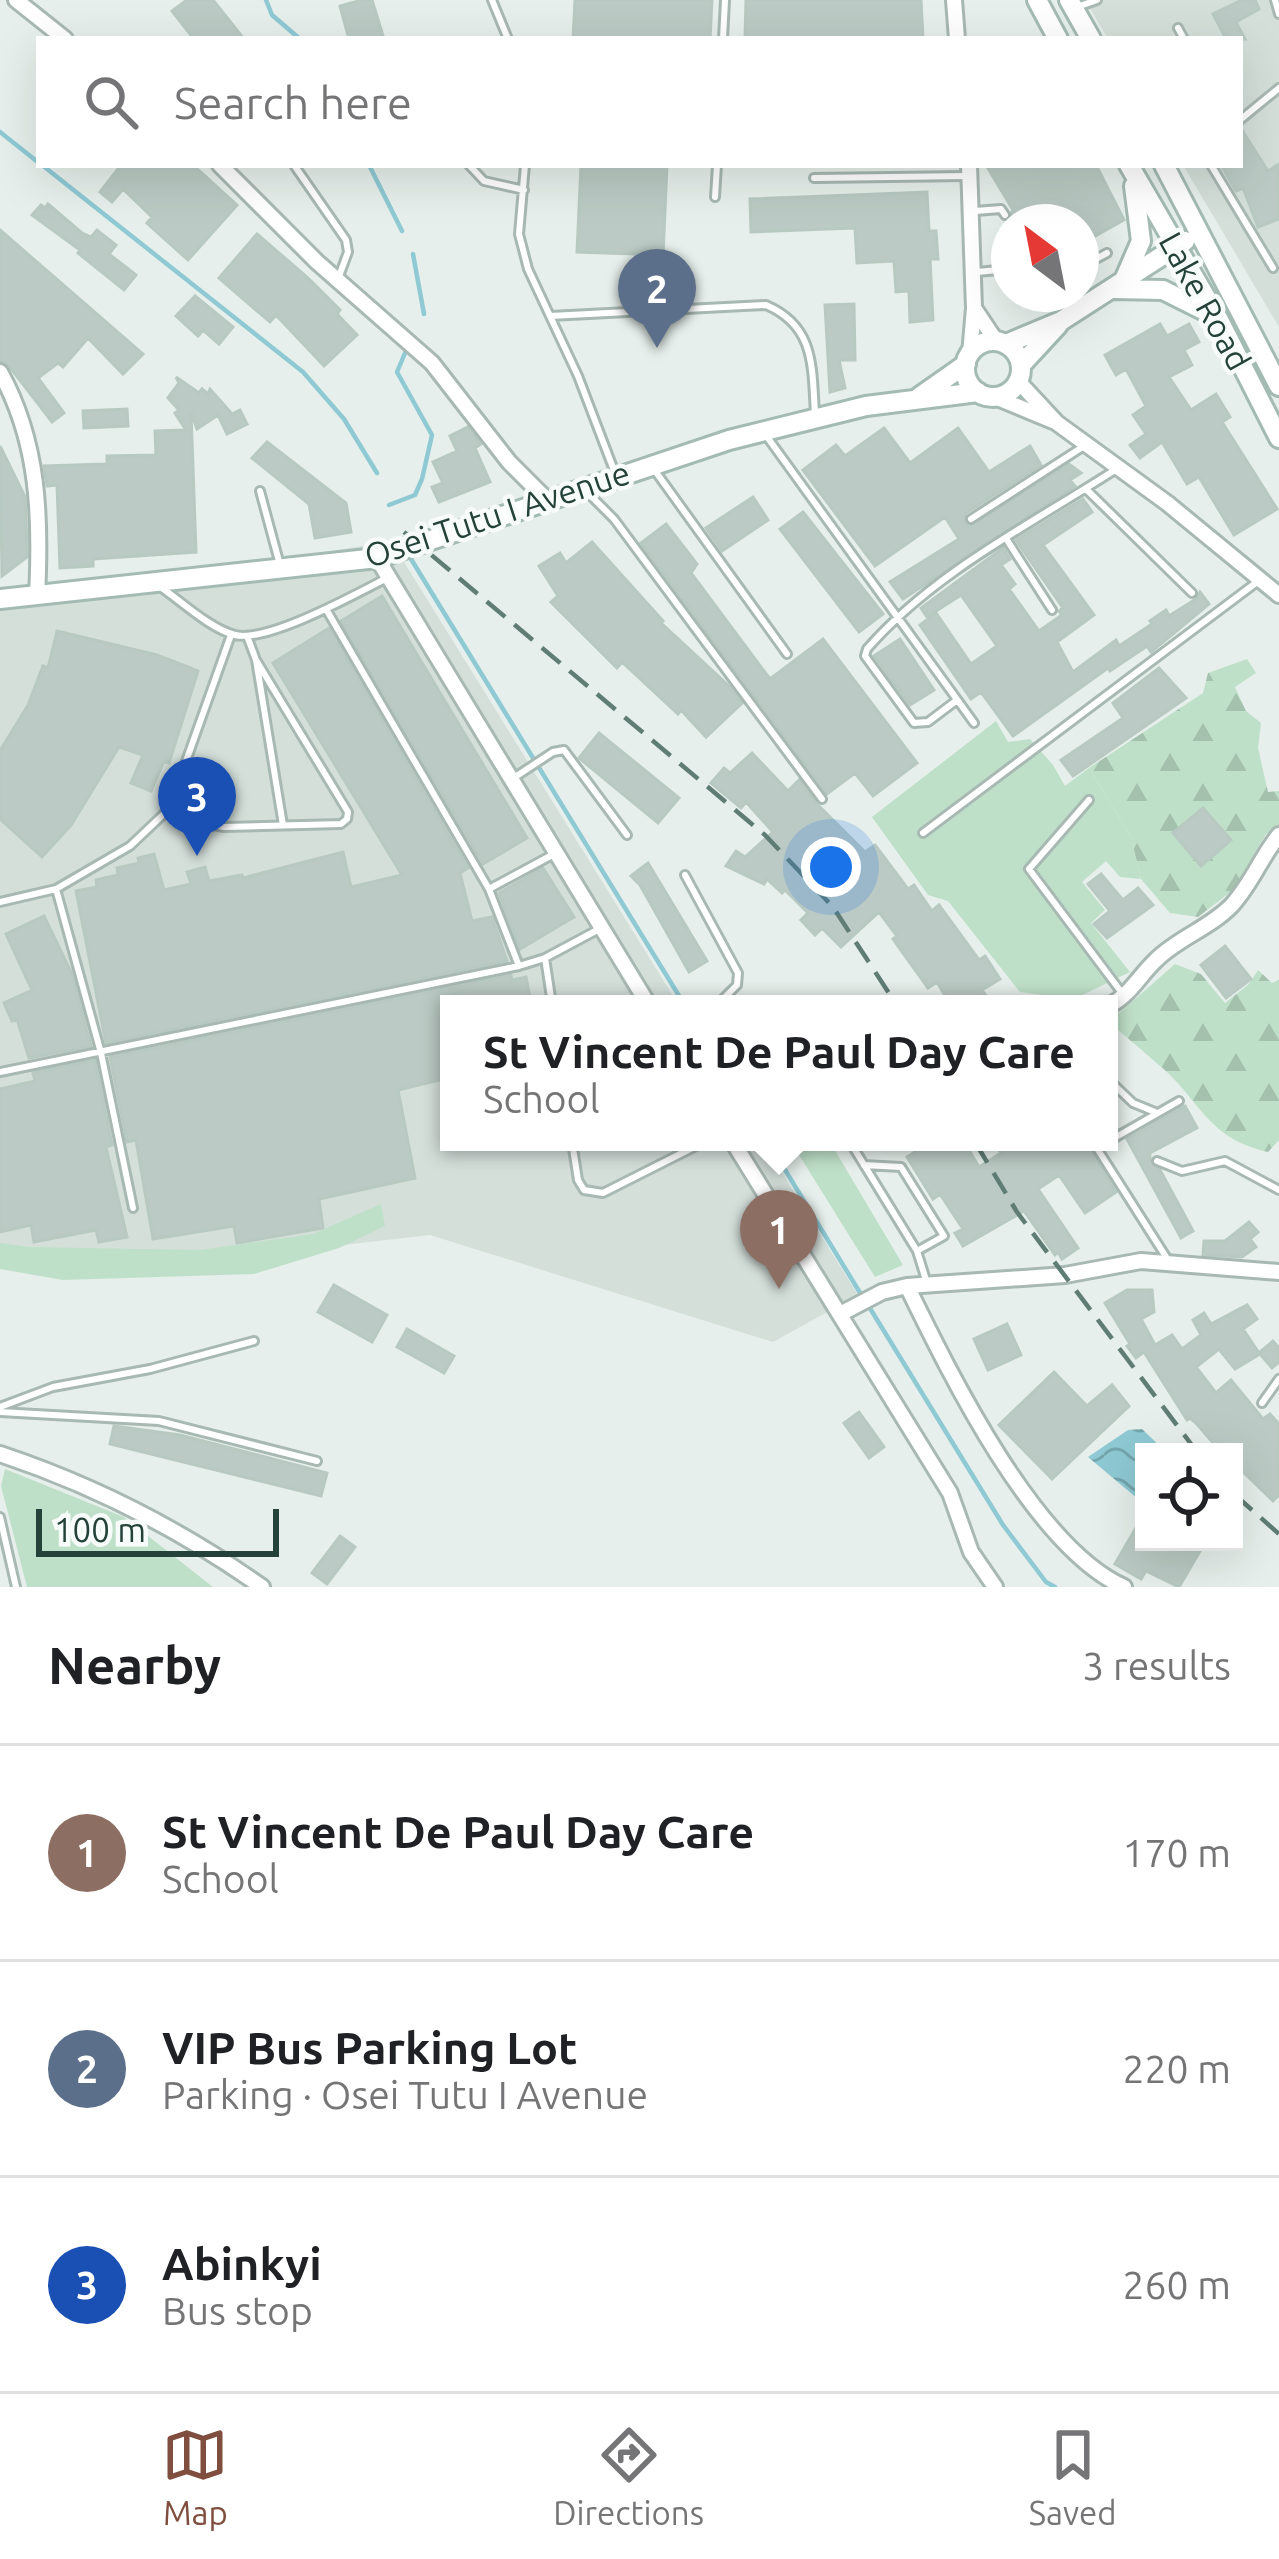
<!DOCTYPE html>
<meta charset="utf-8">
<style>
:root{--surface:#fff;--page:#f6f6f6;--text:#202124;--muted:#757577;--line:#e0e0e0;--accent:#7f4e3f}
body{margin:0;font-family:Ubuntu,sans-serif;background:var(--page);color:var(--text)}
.controls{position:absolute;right:36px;bottom:36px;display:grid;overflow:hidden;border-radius:0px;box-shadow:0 12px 48px #0002}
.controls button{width:108px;height:108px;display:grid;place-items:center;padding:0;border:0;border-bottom:3px solid var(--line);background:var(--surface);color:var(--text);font:60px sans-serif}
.compass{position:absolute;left:991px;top:204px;width:108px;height:108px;border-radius:50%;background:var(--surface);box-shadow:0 12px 48px #0002;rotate:328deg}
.scale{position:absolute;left:36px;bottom:30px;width:243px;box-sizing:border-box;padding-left:12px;border:6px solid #24423a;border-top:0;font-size:33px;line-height:42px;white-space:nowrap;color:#24423a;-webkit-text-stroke:9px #f7fbf9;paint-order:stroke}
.you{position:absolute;left:831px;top:867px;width:42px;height:42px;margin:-30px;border:9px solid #fff;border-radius:50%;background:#1a73e8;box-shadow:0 0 0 18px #1a73e833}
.badge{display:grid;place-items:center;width:78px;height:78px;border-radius:50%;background:var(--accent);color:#fff;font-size:39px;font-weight:700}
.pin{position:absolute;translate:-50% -99px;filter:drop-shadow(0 3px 6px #0008)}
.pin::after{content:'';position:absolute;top:63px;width:42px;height:36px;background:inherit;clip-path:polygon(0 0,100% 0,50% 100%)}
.popup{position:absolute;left:440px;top:995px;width:678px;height:156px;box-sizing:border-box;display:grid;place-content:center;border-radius:0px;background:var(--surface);filter:drop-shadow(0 3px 9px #0005);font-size:39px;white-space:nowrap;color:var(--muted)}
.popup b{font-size:45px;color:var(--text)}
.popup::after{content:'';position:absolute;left:50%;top:100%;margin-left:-24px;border:24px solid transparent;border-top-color:var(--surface)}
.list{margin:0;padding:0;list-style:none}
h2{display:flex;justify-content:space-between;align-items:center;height:156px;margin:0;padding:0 48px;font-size:51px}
h2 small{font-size:39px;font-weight:400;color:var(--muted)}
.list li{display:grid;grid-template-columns:78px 1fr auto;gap:36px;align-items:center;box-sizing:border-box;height:216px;padding:0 48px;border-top:3px solid var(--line)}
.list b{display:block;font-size:45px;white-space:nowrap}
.list p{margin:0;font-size:39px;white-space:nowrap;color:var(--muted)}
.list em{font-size:39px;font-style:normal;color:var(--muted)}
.icon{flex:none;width:66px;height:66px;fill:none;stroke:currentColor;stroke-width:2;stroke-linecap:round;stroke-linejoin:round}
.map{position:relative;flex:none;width:1279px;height:1587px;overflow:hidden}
.search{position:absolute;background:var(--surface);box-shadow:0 12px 48px #0002;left:36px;right:36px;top:36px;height:132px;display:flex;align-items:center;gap:30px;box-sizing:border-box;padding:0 42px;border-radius:0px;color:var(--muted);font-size:45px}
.sheet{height:804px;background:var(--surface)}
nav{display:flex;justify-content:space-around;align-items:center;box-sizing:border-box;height:168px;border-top:3px solid var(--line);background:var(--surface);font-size:33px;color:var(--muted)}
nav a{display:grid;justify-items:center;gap:6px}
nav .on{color:var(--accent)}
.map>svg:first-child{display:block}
.built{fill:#d4dfda}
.grass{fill:#bfe0c8}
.forest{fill:url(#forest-firs)}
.water{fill:url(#water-waves)}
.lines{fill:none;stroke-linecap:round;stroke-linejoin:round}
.stream{stroke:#8ec9d4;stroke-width:4.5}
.building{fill:#bbcac4;stroke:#b8c9c2;stroke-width:3}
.lane-casing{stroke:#a8b8b2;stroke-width:12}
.street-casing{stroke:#a8b8b2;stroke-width:20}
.secondary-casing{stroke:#a4bbb3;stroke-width:24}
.lane{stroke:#fff;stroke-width:6}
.street{stroke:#fff;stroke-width:14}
.secondary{stroke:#fff;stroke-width:18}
.rail{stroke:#5f7d75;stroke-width:4.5;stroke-dasharray:24 12;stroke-linecap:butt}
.labels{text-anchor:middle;stroke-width:9;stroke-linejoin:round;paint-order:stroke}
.street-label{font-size:33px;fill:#24423a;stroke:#f7fbf9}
</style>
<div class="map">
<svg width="1279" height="1587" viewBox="0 0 1279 1587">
<defs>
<pattern id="forest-firs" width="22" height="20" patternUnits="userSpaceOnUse" patternTransform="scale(3)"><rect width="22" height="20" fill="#bfe0c8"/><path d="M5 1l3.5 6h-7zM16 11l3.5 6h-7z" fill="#a4c1ad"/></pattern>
<pattern id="water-waves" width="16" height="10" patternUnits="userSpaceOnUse" patternTransform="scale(3)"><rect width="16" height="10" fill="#8ec9d4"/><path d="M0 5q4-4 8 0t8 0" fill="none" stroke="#74a5ad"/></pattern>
</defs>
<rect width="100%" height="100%" fill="#e6efeb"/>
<path class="built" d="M 1085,0 L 1279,0 L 1279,327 L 1183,165 L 1240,165 L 1240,39 L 1108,39 Z
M 391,541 L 678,1004 L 449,1004 L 449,1142 L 763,1142 L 858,1295 L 773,1342 L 430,1235 L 127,1270 L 0,1252 L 0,590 L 262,563 Z"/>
<path class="grass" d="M 996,721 L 1008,742 L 1030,739 L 1053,765 L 1065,786 L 1089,768 L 1131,837 L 1141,879 L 1120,877 L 1106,861 L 1082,882 L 1105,910 L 1091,923 L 1130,972 L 1074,999 L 1020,992 L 948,901 L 928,895 L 872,817 Z
M 791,1142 L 830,1142 L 903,1265 L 875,1277 Z
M 381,1204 L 385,1226 L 339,1248 L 254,1274 L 63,1280 L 0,1269 L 0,1243 L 30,1247 L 200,1250 L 313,1234 Z
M 5,1469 L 124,1517 L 213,1587 L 27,1587 L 1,1486 Z"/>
<path class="forest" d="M 1247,659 L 1256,673 L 1235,687 L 1246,711 L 1261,723 L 1258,748 L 1268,792 L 1279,791 L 1279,828 L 1266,834 L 1233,890 L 1198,917 L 1170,913 L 1141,879 L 1131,837 L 1089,768 L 1203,693 L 1208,673 Z
M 1175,964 L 1201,974 L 1225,1003 L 1249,984 L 1258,970 L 1272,983 L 1279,980 L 1279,1140 L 1268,1152 C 1211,1139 1203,1107 1167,1072 C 1148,1055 1128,1039 1109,1022 Z"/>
<path class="water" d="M 1142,1429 L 1166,1452 L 1144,1452 L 1144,1493 L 1138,1499 L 1088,1457 L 1128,1430 Z"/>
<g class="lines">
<path class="stream" d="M 266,0 L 272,15 L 300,39
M 0,132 L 39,163
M 42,165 L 303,372 L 344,419 L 377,473
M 369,165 L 402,231
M 413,254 L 424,314
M 389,505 L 415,495 L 422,479 L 432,435 L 397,372 L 405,353
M 411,559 L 684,1004
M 768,1142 L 862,1296
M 868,1305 L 1003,1525 L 1046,1582 L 1055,1587"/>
</g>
<path class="building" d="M 187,0 L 213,0 L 244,39 L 194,39 L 172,11 Z
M 362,0 L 372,0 L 384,39 L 349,39 L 340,6 Z
M 575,0 L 712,0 L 710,39 L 573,39 Z
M 746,0 L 921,0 L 923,39 L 745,39 Z
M 1242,0 L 1255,0 L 1259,9 L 1236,22 L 1245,39 L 1226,39 L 1213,14 Z
M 1240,127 L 1268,171 L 1279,164 L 1279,219 L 1258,227 L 1243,188 L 1236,191 L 1221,165 L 1240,165 Z
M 121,165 L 193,165 L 237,205 L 188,260 L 147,223 L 152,217 L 123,189 L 112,202 L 100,192 Z
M 581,165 L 667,165 L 663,255 L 577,252 Z
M 986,165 L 1096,165 L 1124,220 L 1081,244 L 1081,222 L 1007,222 L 1013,210 Z
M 927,192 L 929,231 L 936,231 L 938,259 L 930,259 L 933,320 L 910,322 L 909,291 L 896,292 L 894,261 L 857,263 L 855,228 L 751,232 L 750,199 Z
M 48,204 L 82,233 L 91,237 L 97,230 L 116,245 L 109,254 L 136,275 L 124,290 L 78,253 L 80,250 L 32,215 L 41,205 L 45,208 Z
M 0,230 L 143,354 L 123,374 L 88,338 L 63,367 L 58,363 L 38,378 L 64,413 L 52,422 L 9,366 L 0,361 Z
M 257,234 L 308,278 L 340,310 L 337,314 L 357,335 L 324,366 L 276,315 L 270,322 L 219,278 Z
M 195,296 L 233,327 L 219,344 L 203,330 L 198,336 L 176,316 Z
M 854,304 L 855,360 L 839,360 L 845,388 L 830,392 L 825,305 Z
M 1160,324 L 1167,336 L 1189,324 L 1199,342 L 1184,350 L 1192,365 L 1169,377 L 1191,410 L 1216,394 L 1230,417 L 1222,422 L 1277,509 L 1234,535 L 1199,477 L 1187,484 L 1162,442 L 1140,458 L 1130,445 L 1146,434 L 1133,415 L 1146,406 L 1126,369 L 1116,375 L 1105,355 Z
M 176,377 L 199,393 L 202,389 L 208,394 L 210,389 L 232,414 L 240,410 L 247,424 L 227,434 L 218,415 L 197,429 L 191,412 L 196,552 L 93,559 L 93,566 L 60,568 L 57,485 L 47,486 L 44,466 L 107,464 L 107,456 L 156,455 L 155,431 L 186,430 L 175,413 L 179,410 L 168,398 L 179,383 Z
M 127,409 L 128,426 L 84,428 L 83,411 Z
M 468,427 L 481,444 L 475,448 L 490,482 L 439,502 L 432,487 L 443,483 L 433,462 L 457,451 L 450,436 Z
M 884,428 L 910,463 L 958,428 L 989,472 L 1030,446 L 1041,465 L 966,513 L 964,521 L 969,526 L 1069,464 L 1081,473 L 1070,480 L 1075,486 L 903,599 L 890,582 L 959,539 L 945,517 L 875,566 L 803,470 L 836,445 L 845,456 Z
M 267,442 L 346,503 L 351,532 L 315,538 L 309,504 L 252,458 Z
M 0,446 L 25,497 L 27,542 L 27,557 L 2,576 Z
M 753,497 L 768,520 L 722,551 L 706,528 Z
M 1083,499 L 1092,512 L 1043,545 L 1094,615 L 1057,642 L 1073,672 L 1116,640 L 1119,646 L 1152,624 L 1150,621 L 1166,610 L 1169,616 L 1196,599 L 1200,592 L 1209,604 L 1151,652 L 1147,646 L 1110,671 L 1108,668 L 1013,736 L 981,692 L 971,699 L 920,625 L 936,613 L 971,664 L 997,646 L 961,595 L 927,617 L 921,608 L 1003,548 L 1010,559 L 1001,565 L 1015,584 L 1009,589 L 1039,631 L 1062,615 L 1059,611 L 1063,608 L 1016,540 Z
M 803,512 L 883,614 L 859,632 L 780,529 Z
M 666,524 L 697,564 L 691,573 L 770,679 L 823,639 L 917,763 L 873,796 L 855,773 L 827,794 L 641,543 Z
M 592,542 L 663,621 L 661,623 L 729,686 L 742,703 L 706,737 L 681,710 L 678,714 L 622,662 L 617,668 L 551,602 L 558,596 L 539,566 L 560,553 L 566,563 Z
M 382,596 L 527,838 L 483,864 L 341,621 Z
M 329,628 L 468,868 L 460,873 L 472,921 L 492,917 L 507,961 L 106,1043 L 76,891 L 97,887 L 96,880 L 118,875 L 117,868 L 139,863 L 138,858 L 154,854 L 164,890 L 191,884 L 187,872 L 205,867 L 209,881 L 242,875 L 243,878 L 343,852 L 351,887 L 402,875 L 273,663 Z
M 57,631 L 157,655 L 198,671 L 169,763 L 164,761 L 151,791 L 131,783 L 143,755 L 119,747 L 71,825 L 42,857 L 0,819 L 0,751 L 28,705 L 43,666 L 48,668 Z
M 900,639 L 934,690 L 910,705 L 874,656 Z
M 1159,668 L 1186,698 L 1073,776 L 1061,760 L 1123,718 L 1113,703 Z
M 599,733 L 679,798 L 658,823 L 579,758 Z
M 752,753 L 788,791 L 799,780 L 816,803 L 865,852 L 875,845 L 908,889 L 914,885 L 932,911 L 939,905 L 979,960 L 985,956 L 1000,979 L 982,990 L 992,1004 L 950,1004 L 937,982 L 928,988 L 893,939 L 897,936 L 879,912 L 841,947 L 822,928 L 815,935 L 801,920 L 808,913 L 785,890 L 782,893 L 767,879 L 764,884 L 726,866 L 736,851 L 745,857 L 773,832 L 746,802 L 741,808 L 711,783 L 724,768 L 730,773 Z
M 1203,808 L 1231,840 L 1201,866 L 1173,833 Z
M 648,863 L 707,961 L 689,972 L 640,885 L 631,876 Z
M 543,868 L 574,917 L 520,949 L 499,893 Z
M 1101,874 L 1123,900 L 1138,888 L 1153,905 L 1107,938 L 1094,924 L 1110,911 L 1088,884 Z
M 44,916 L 72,974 L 91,1046 L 29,1058 L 17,1019 L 12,1021 L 4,1003 L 32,990 L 6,934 Z
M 1225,946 L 1251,979 L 1226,998 L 1201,965 Z
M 511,975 L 512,980 L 526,977 L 531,1004 L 449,1004 L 449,1074 L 443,1075 L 444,1079 L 398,1090 L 415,1178 L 319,1199 L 323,1228 L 237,1243 L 234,1226 L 153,1239 L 136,1140 L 127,1142 L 110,1057 Z
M 95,1060 L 112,1145 L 106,1147 L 127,1237 L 99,1242 L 96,1230 L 34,1242 L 31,1225 L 0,1232 L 0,1089 L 35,1081 L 33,1073 Z
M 1185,1106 L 1197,1128 L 1150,1153 L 1150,1161 L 1160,1170 L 1193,1231 L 1181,1238 L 1127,1139 Z
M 908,1142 L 964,1142 L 979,1167 L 1001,1153 L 994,1142 L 1086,1142 L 1116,1192 L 1085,1213 L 1059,1175 L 1038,1189 L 1078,1248 L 1062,1259 L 1058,1252 L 1055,1255 L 1024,1211 L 963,1246 L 955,1233 L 963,1229 L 940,1194 L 933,1199 L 907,1157 L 915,1152 Z
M 1249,1222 L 1258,1232 L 1250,1239 L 1256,1247 L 1242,1257 L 1203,1255 L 1204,1241 L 1225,1241 Z
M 334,1285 L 387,1315 L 372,1342 L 318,1312 Z
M 1127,1290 L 1152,1290 L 1154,1312 L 1141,1319 L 1155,1345 L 1172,1335 L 1182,1349 L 1201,1335 L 1193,1320 L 1204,1313 L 1211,1324 L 1247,1305 L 1257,1319 L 1243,1329 L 1259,1353 L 1273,1341 L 1279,1348 L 1279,1362 L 1272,1368 L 1260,1354 L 1235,1369 L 1219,1349 L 1196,1367 L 1216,1393 L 1231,1380 L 1263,1419 L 1270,1414 L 1279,1424 L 1279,1495 L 1273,1501 L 1234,1463 L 1234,1452 L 1221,1452 L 1196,1423 L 1190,1418 L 1187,1420 L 1144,1352 L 1136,1358 L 1127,1346 L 1130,1344 L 1105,1303 Z
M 1007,1324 L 1021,1355 L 988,1370 L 974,1339 Z
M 407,1329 L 454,1356 L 444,1373 L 397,1347 Z
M 1054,1372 L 1087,1406 L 1112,1385 L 1129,1406 L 1052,1479 L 999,1425 Z
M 859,1412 L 884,1447 L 869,1458 L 844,1423 Z
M 114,1426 L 180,1435 L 327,1473 L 321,1496 L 110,1444 Z
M 1144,1514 L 1144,1542 L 1184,1542 L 1200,1551 L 1179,1587 L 1146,1571 L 1141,1579 L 1115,1564 Z
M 340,1536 L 355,1547 L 327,1584 L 312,1573 Z"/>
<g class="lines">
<defs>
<path id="lane" d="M 492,0 L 508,39
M 1275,0 L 1279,14
M 1077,7 L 1097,0
M 1178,28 L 1184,39
M 723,39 L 725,0
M 1240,120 L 1279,88
M 294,165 L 346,240 L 348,252 L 338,279
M 469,165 L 484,181 L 524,190
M 525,165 L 519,234 L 528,269 L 578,376 L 615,473
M 1211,165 L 1273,268
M 814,178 L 967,176
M 715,197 L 717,165
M 975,211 L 1001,209 L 1005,215
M 1081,267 L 1107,253
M 977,272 L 1009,269
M 550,316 L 766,305 C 815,326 812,366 815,414
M 765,434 L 974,723
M 653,468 L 787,654
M 1086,489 L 1192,593
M 260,491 L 280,565
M 589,494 L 614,519 L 822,799
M 971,519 L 1084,446
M 1007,540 L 1052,610
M 162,588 C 183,603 211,629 235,635 C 267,643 356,594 387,578
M 326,609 L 489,889 L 519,966
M 247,636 L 256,660 L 283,825
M 957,700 L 928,722 L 914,723 L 865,656 L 867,649 C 934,572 1033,523 1118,468
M 515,777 L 553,752 L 564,750 L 627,835
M 1089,800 L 1029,869 L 1122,993
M 169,809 L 201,823 L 224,827 L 341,824 L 347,819 L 348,812 L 256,660
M 923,833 L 1261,579
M 685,875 L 738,973 L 737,985 L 718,1004
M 56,889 L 101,1053 L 133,1208
M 489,889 L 554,854
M 0,902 L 56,889 L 130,846 L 169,809 L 231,635
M 545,958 L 552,1004
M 0,1072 L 519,966 L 545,958 L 601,928
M 1109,1080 L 1133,1103 L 1155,1112
M 1109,1141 L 1179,1101
M 572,1142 L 578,1180 L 584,1190 L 603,1193 L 704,1142
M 850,1142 L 917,1251
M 1093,1142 L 1168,1260
M 1157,1161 L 1182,1171 L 1225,1161 L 1279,1190
M 864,1165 L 901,1167 L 944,1236 L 917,1251 L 926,1280
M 1262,1403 L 1279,1379
M 0,1407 L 53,1387 L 150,1369 L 254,1341
M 0,1412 L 159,1421 L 317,1461
M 0,1517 L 16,1587"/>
<path id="street" d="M 16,0 L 65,39
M 954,0 L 957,39
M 220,165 L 317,262 L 432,363 L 509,462 L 546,499
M 969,165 L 974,308 L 970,354
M 974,308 L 996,341
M 0,372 C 39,442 41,518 37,596
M 1018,381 L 1057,423 L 1167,503 L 1279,595
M 995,397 L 1053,421
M 377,558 L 648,1004
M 1109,1006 C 1130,995 1139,976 1156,960 C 1178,938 1210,928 1232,905 C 1252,883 1261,857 1279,835
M 733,1142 L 950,1493 L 971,1552 L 995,1587
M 907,1286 C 949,1372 1034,1547 1124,1587
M 842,1313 L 882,1292 L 907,1286 L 1065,1275 L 1141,1261 L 1279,1272
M 0,1454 C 96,1486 180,1529 262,1587"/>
<path id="secondary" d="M 1037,0 L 1058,39
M 1069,0 L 1091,39
M 1129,165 L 1219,320 L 1279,438
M 1164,165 L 1279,386
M 1124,280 L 1141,241 L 1134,186
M 1114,289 L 1163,290 L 1211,314
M965 369a28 28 0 1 1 56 0a28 28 0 1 1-56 0Z
M 1006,344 L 1061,321 L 1185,241
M 1021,365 L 1058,325
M 919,397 L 966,364
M 0,599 L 377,558 L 729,440 L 866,406 L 978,392"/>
</defs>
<use href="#lane" class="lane-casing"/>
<use href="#street" class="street-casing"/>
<use href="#secondary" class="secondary-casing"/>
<use href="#lane" class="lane"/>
<use href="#street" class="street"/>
<use href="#secondary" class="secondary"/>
<path class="rail" d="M 404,532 L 765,835 L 833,907 L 896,1004
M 975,1142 L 1017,1212 L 1197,1452
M 1234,1494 L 1279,1534"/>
</g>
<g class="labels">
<g class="street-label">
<text transform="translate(1205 301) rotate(61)" y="12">Lake Road</text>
<text transform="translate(497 514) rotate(-18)" y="12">Osei Tutu I Avenue</text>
</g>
</g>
</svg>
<div class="controls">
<button><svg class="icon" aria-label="locate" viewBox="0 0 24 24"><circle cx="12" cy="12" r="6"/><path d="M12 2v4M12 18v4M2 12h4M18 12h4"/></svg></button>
</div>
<svg class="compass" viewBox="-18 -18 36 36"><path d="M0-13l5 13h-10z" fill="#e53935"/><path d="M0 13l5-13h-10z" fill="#757577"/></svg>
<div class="scale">100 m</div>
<div class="you"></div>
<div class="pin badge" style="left:779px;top:1289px;background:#8d6e63">1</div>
<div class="popup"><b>St Vincent De Paul Day Care</b>School</div>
<div class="pin badge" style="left:657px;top:348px;background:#5c6f8a">2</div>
<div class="pin badge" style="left:197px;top:856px;background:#1a4fb4">3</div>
<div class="search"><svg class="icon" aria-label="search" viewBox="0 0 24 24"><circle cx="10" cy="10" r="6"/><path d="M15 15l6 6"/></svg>Search here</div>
</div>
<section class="sheet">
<h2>Nearby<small>3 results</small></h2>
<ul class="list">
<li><span class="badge" style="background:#8d6e63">1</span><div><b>St Vincent De Paul Day Care</b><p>School</p></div><em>170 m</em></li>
<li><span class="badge" style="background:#5c6f8a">2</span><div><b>VIP Bus Parking Lot</b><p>Parking · Osei Tutu I Avenue</p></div><em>220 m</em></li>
<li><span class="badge" style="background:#1a4fb4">3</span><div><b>Abinkyi</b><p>Bus stop</p></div><em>260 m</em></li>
</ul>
</section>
<nav>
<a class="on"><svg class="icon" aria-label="map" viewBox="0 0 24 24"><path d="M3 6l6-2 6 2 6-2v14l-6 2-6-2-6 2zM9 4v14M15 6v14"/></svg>Map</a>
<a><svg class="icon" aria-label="directions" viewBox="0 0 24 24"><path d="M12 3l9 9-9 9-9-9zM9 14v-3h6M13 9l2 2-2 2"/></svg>Directions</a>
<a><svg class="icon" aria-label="saved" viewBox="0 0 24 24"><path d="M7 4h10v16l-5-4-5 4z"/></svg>Saved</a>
</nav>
